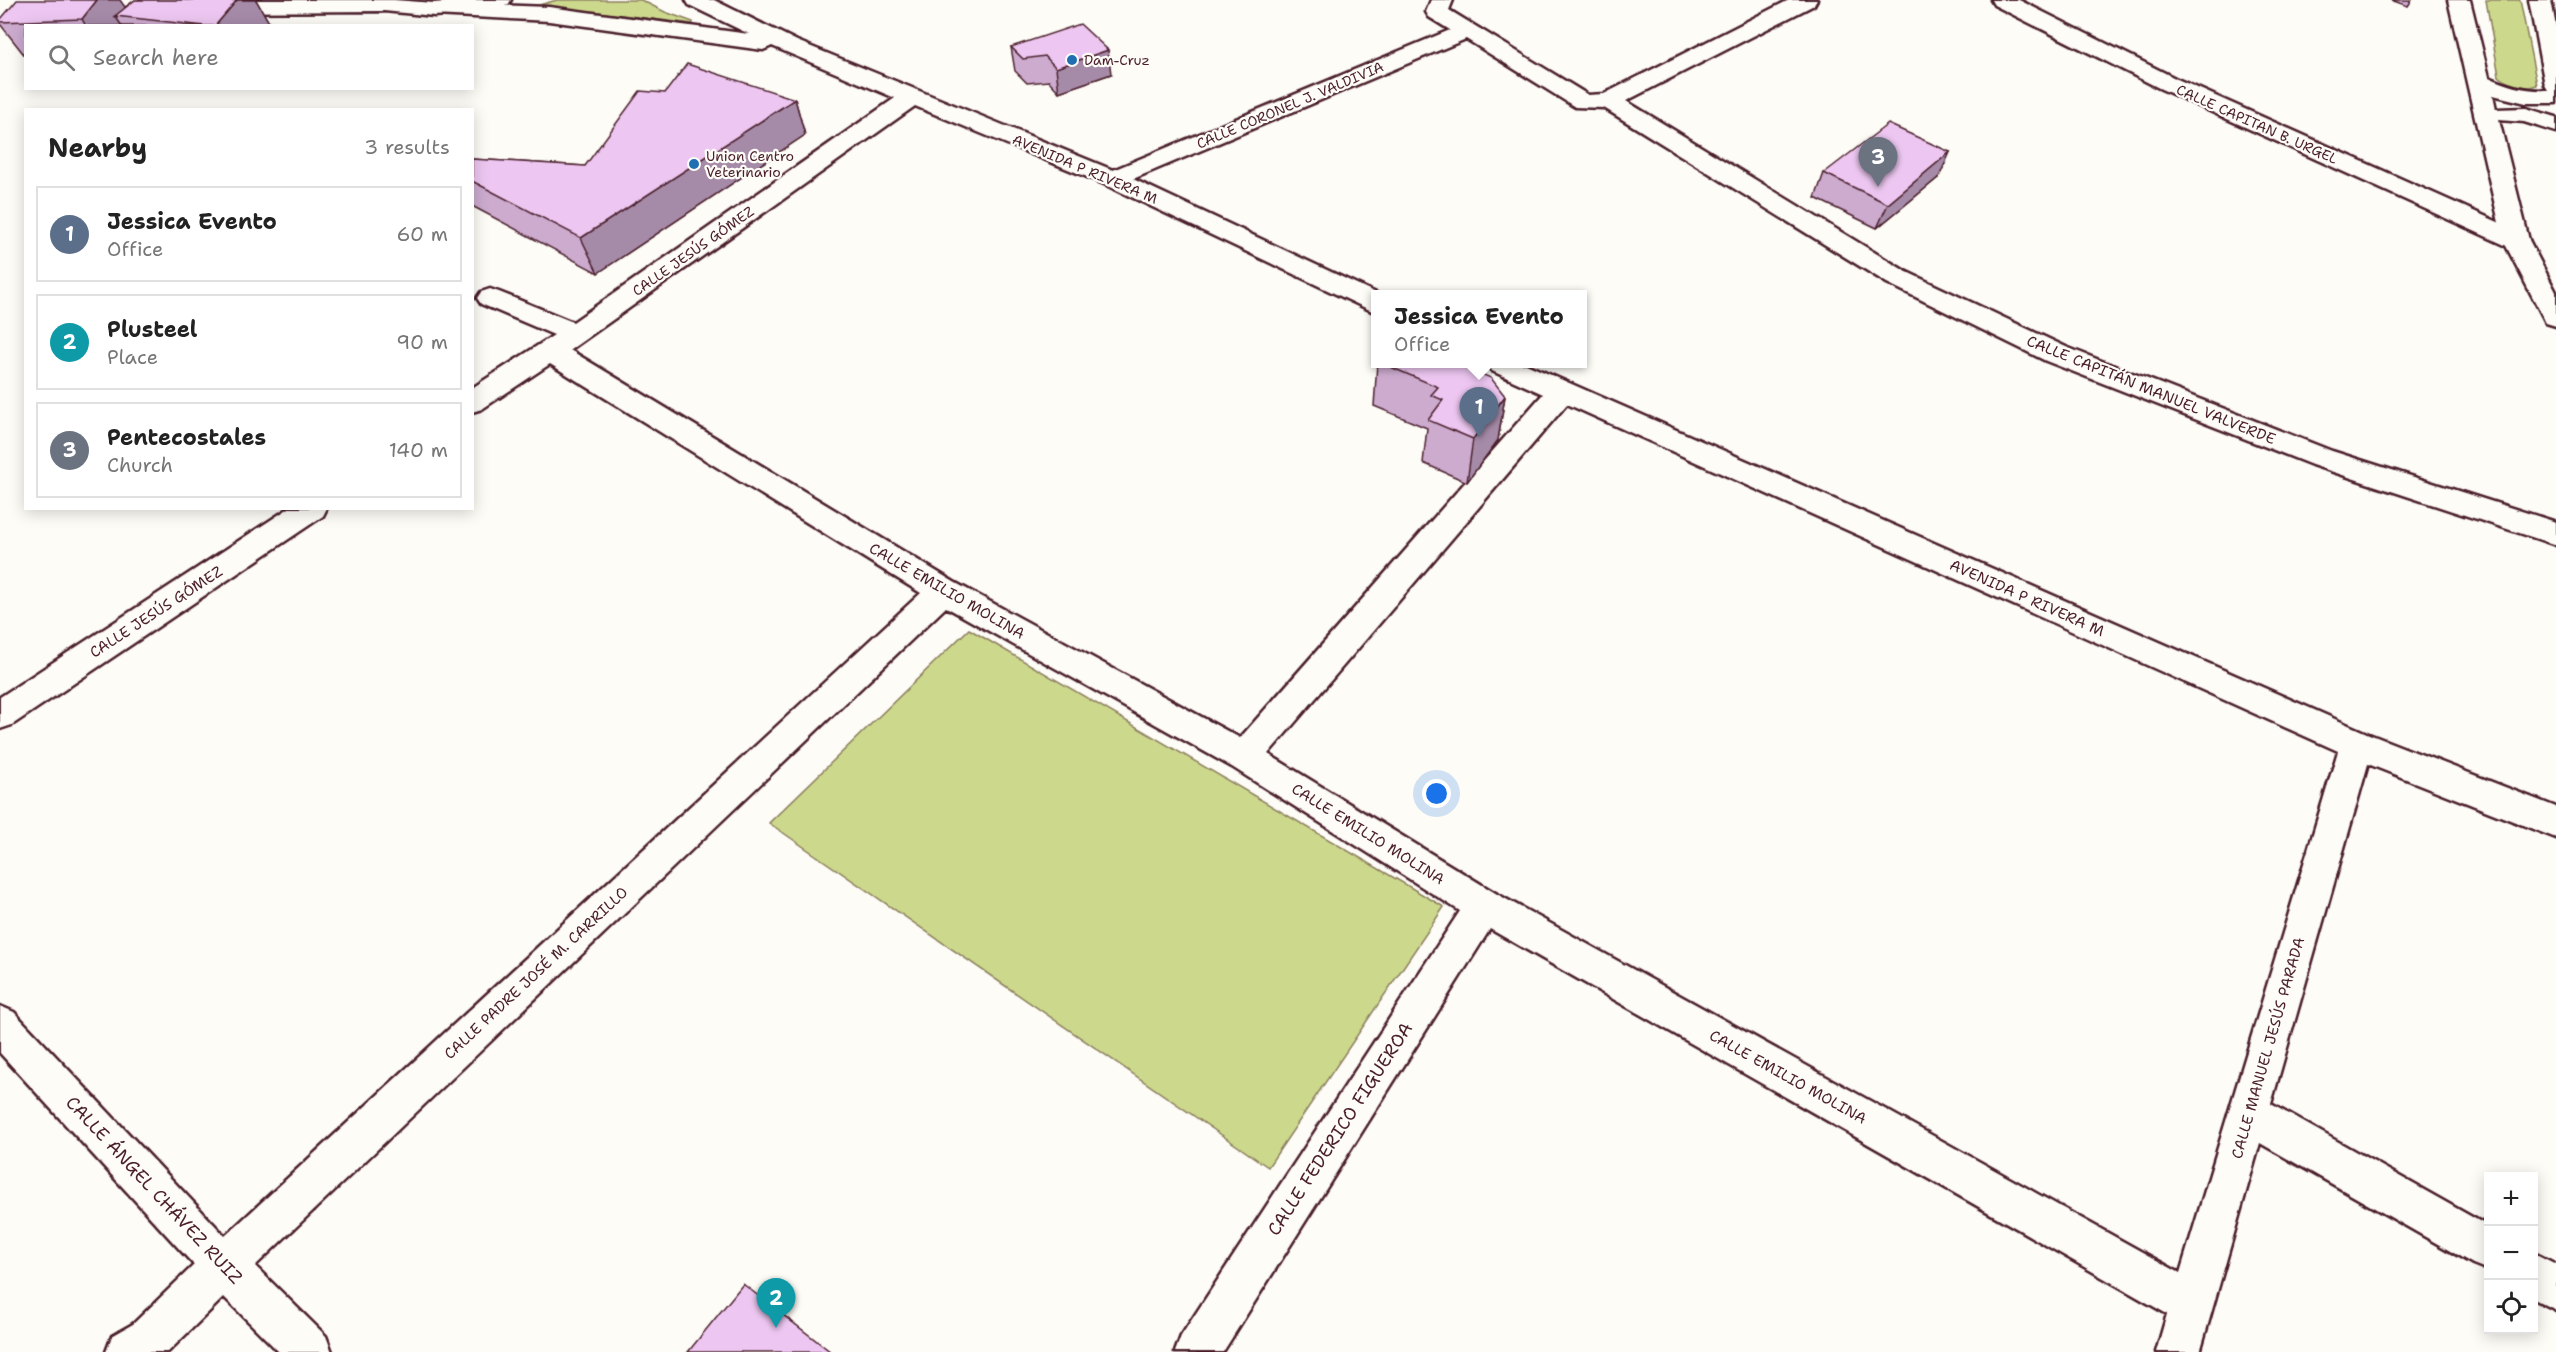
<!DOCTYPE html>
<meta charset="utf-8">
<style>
:root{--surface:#fff;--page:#f6f6f6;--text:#222;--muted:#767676;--line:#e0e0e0;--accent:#1a73e8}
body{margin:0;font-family:"Shantell Sans",sans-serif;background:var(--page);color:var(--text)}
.controls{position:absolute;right:18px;bottom:18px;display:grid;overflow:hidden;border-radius:0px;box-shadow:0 3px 15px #0003}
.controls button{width:54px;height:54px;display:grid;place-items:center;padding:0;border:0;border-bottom:2px solid var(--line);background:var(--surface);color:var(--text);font:30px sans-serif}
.you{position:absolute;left:1437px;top:794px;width:21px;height:21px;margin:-15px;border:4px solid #fff;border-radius:50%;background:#1a73e8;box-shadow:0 0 0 9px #1a73e833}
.badge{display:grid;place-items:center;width:39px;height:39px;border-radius:50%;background:var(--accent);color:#fff;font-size:20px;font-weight:700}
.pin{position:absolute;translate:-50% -50px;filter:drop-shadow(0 2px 3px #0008)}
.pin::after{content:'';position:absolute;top:32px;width:21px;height:18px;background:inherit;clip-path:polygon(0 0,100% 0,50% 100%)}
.popup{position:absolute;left:1371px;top:290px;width:216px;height:78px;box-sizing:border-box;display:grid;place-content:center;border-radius:0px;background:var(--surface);filter:drop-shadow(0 2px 4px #0005);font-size:20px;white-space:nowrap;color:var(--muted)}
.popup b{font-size:22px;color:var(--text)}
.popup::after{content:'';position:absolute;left:50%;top:100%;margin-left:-12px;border:12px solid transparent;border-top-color:var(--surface)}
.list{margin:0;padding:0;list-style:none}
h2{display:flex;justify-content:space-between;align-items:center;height:78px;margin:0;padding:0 24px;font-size:26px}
h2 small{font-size:20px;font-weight:400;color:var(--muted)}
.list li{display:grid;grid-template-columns:39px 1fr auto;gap:18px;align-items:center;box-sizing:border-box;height:96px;margin:0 12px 12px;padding:0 12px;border:2px solid var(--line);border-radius:0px}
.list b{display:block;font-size:22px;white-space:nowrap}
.list p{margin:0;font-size:20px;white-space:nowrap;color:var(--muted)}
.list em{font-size:20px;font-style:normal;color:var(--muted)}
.icon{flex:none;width:33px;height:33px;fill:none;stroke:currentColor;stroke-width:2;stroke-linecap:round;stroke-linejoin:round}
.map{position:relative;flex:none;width:2556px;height:1352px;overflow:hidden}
.search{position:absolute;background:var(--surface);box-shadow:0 3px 15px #0003;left:24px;top:24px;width:450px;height:66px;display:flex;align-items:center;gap:15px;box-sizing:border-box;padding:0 21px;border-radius:0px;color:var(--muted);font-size:22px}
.panel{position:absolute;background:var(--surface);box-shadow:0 3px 15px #0003;left:24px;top:108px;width:450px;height:402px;border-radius:0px}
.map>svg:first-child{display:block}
.green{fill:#ccd98c;stroke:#8b7c5c;stroke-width:1.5}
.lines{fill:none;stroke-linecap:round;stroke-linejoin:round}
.minor-casing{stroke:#4a1f2b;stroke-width:5}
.major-casing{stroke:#4a1f2b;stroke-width:5}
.minor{fill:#fdfcf7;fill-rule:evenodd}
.major{fill:#fdfcf7;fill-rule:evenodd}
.wall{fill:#ccabcf;stroke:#4a1f2b;stroke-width:1.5}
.shaded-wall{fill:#a68ba9;stroke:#4a1f2b;stroke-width:1.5}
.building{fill:#edc7f1;stroke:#4a1f2b;stroke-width:1.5}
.poi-dot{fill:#1f6fb2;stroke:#fdfcf7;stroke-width:2}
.labels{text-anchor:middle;stroke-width:4.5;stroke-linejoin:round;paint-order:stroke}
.far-poi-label{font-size:14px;fill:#4a1f2b;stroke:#fdfcf7;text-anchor:start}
.far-street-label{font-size:14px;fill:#4a1f2b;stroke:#fdfcf7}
.street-label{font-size:15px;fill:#4a1f2b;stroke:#fdfcf7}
.near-street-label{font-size:18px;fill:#4a1f2b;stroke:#fdfcf7}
</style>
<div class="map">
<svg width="2556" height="1352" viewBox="0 0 2556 1352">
<rect width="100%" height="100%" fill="#fdfcf7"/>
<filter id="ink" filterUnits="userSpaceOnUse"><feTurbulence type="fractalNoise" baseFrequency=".0167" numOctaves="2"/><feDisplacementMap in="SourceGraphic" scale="12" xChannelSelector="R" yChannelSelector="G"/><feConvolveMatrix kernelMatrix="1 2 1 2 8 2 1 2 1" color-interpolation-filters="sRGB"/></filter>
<g filter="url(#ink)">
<path class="green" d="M 557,0 L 641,0 L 665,12 L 693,22 L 693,24 L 539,5 Z
M 2486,0 L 2520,0 L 2537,85 C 2522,90 2511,87 2499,76 Z
M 969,629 L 1444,907 L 1268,1167 L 769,823 Z"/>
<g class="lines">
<defs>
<path id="minor" d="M 686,0 L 714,0 L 797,41 L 1113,170 L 1450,30 L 1429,17 L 1426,12 L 1431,0 L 1453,0 L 1449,10 L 1588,95 L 1604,94 L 1789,0 L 1817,0 L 1814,5 L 1626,101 L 1905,271 L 2066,347 L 2332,451 L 2556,522 L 2556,545 L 2312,465 L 2046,361 L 1887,283 L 1604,108 L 1575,107 L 1466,39 L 1133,179 L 1378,294 L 1376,294 L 1376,313 L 1104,184 L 915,106 L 570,350 L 954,582 L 1240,738 L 1543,394 L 1492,371 L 1488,364 L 1526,364 L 2369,734 L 2556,807 L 2556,838 L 2368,764 L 2271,1104 L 2488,1226 L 2488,1270 L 2473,1264 L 2260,1143 L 2200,1352 L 2156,1352 L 2167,1314 L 1490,929 L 1223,1352 L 1175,1352 L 1181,1336 L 1460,911 L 1232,767 L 946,607 L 255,1266 L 326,1336 L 332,1352 L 279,1352 L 224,1297 L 168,1352 L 106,1352 L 112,1336 L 133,1324 L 194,1265 L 0,1053 L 0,1006 L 14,1012 L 225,1236 L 921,593 L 550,364 L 482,409 L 472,412 L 472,388 L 554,335 L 481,304 L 477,298 L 481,292 L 490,289 L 499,292 L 573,322 L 895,98 L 772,46 L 763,50 L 549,21 L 434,15 L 426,14 L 423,9 L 426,4 L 434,3 L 549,7 L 749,34 L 689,5 ZM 1567,404 L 2338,751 L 2180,1273 L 1497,894 L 1268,754 Z
M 1991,0 L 2019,0 L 2175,78 L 2525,234 L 2529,240 L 2525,246 L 2516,248 L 2507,246 L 2159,88 L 1994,5 Z
M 289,508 L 327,508 L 323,516 L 12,725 L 0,729 L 0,697 Z
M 2534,1253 L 2556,1264 L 2556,1310 L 2534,1299 Z"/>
<path id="major" d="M 212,0 L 394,0 L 434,3 L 468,0 L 511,0 L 508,5 L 468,13 L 434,16 L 384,11 L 214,12 L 206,11 L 203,6 L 206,1 Z
M 2448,0 L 2470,0 L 2489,77 C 2508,86 2526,91 2548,90 L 2545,85 L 2529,0 L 2551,0 L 2556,27 L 2556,103 L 2526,103 L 2493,95 L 2496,109 L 2526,108 L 2556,117 L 2556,132 L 2524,122 L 2499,120 L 2529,240 L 2556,292 L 2556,326 L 2546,323 L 2543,317 L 2503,240 Z"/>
</defs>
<use href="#minor" class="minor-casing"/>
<use href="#major" class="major-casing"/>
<use href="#minor" class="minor"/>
<use href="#major" class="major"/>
</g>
<path class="wall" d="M 135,0 L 256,0 L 271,26 L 26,26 L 26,57 L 0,24 L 0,20 L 125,7 Z
M 2391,0 L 2412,0 L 2408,6 Z
M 1011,47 L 1111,74 L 1059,92 L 1049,81 L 1027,83 L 1015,71 Z
M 665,93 L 795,99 L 805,135 L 598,273 L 472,206 L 472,159 L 585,166 Z
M 1950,152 L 1939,177 L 1877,228 L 1815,198 L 1824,173 Z
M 1377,363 L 1455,363 L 1505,396 L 1498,440 L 1467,482 L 1423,463 L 1427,428 L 1374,406 Z"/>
<path class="shaded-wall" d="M 97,0 L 120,0 L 132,17 L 115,16 L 122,26 L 86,26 L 82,19 Z
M 237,0 L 256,0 L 271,26 L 215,26 Z
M 1108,50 L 1111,74 L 1059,92 L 1056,68 Z
M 795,99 L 805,135 L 598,273 L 581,238 Z
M 1950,152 L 1939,177 L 1877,228 L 1888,204 Z
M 1505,396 L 1498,440 L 1467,482 L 1473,439 Z"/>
<path class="building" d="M 17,0 L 97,0 L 82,19 L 0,22 L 0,20 Z
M 135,0 L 237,0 L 215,26 L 205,26 L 115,16 Z
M 1080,24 L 1108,50 L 1056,68 L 1045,56 L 1023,59 L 1011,47 Z
M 687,64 L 795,99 L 581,238 L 472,181 L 472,159 L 585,166 L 640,91 L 665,93 Z
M 1888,124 L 1950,152 L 1888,204 L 1824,173 Z
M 1381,363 L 1455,363 L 1491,378 L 1505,396 L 1473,439 L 1428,420 L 1443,400 L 1431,395 L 1438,387 Z
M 743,1284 L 831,1352 L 688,1352 Z"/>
</g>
<g class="poi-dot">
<circle cx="1072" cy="60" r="6"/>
<circle cx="694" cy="164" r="6"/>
</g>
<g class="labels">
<g class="far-poi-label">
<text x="1084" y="65">Dam-Cruz</text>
<text x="706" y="161">Union Centro<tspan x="706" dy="16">Veterinario</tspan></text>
</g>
<g class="far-street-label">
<text transform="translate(1290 105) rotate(-23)" y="5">CALLE CORONEL J. VALDIVIA</text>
<text transform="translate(2257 124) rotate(24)" y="5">CALLE CAPITAN B. URGEL</text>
<text transform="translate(1085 169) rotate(23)" y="5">AVENIDA P RIVERA M</text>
<text transform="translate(693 251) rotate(-35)" y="5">CALLE JESÚS GÓMEZ</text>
</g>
<g class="street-label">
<text transform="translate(2151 390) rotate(22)" y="5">CALLE CAPITÁN MANUEL VALVERDE</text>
<text transform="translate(947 591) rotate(30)" y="5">CALLE EMILIO MOLINA</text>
<text transform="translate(2027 598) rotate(24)" y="5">AVENIDA P RIVERA M</text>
<text transform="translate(156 612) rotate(-33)" y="5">CALLE JESÚS GÓMEZ</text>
<text transform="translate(1368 834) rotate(32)" y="5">CALLE EMILIO MOLINA</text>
<text transform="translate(536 973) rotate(-43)" y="5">CALLE PADRE JOSÉ M. CARRILLO</text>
<text transform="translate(2268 1048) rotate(-74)" y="5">CALLE MANUEL JESÚS PARADA</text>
<text transform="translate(1788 1077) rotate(29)" y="5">CALLE EMILIO MOLINA</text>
</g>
<g class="near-street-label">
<text transform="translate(1340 1129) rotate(-57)" y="6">CALLE FEDERICO FIGUEROA</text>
<text transform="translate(154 1190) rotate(47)" y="6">CALLE ÁNGEL CHÁVEZ RUIZ</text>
</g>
</g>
</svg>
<div class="controls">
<button>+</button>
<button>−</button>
<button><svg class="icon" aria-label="locate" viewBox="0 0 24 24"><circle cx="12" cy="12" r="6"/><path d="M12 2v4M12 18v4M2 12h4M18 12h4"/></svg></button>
</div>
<div class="you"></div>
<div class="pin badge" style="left:1479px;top:437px;background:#5c6f8a">1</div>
<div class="popup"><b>Jessica Evento</b>Office</div>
<div class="pin badge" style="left:776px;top:1328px;background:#0f9aa8">2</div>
<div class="pin badge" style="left:1878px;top:187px;background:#6b7280">3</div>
<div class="search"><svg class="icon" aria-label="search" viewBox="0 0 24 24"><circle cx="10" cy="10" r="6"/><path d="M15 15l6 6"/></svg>Search here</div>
<section class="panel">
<h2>Nearby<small>3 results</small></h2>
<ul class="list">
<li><span class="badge" style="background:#5c6f8a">1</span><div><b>Jessica Evento</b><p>Office</p></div><em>60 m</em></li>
<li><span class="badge" style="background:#0f9aa8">2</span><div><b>Plusteel</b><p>Place</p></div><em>90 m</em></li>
<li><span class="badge" style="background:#6b7280">3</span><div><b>Pentecostales</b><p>Church</p></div><em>140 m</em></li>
</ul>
</section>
</div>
